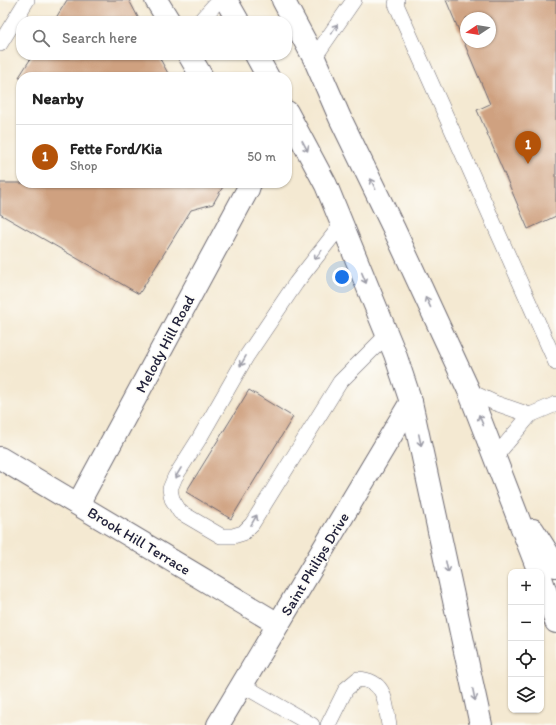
<!DOCTYPE html>
<meta charset="utf-8">
<style>
:root{--surface:#fff;--page:#f6f6f6;--text:#222;--muted:#767676;--line:#e0e0e0;--accent:#b45309}
body{margin:0;font-family:Itim,sans-serif;background:var(--page);color:var(--text)}
.controls{position:absolute;right:12px;bottom:12px;display:grid;overflow:hidden;border-radius:8px;box-shadow:0 1px 3px #0004}
.controls button{width:36px;height:36px;display:grid;place-items:center;padding:0;border:0;border-bottom:1px solid var(--line);background:var(--surface);color:var(--text);font:20px sans-serif}
.compass{position:absolute;left:460px;top:12px;width:36px;height:36px;border-radius:50%;background:var(--surface);box-shadow:0 1px 3px #0004;rotate:258deg}
.you{position:absolute;left:342px;top:277px;width:14px;height:14px;margin:-10px;border:3px solid #fff;border-radius:50%;background:#1a73e8;box-shadow:0 0 0 6px #1a73e833}
.badge{display:grid;place-items:center;width:26px;height:26px;border-radius:50%;background:var(--accent);color:#fff;font-size:13px;font-weight:700}
.pin{position:absolute;translate:-50% -33px;filter:drop-shadow(0 1px 2px #0008)}
.pin::after{content:'';position:absolute;top:21px;width:14px;height:12px;background:inherit;clip-path:polygon(0 0,100% 0,50% 100%)}
.list{margin:0;padding:0;list-style:none}
h2{display:flex;justify-content:space-between;align-items:center;height:52px;margin:0;padding:0 16px;font-size:17px}
h2 small{font-size:13px;font-weight:400;color:var(--muted)}
.list li{display:grid;grid-template-columns:26px 1fr auto;gap:12px;align-items:center;box-sizing:border-box;height:64px;padding:0 16px;border-top:1px solid var(--line)}
.list b{display:block;font-size:15px;white-space:nowrap}
.list p{margin:0;font-size:13px;white-space:nowrap;color:var(--muted)}
.list em{font-size:13px;font-style:normal;color:var(--muted)}
.icon{flex:none;width:22px;height:22px;fill:none;stroke:currentColor;stroke-width:2;stroke-linecap:round;stroke-linejoin:round}
.map{position:relative;flex:none;width:556px;height:725px;overflow:hidden}
.search{position:absolute;background:var(--surface);box-shadow:0 1px 3px #0004;left:16px;top:16px;width:276px;height:44px;display:flex;align-items:center;gap:10px;box-sizing:border-box;padding:0 14px;border-radius:16px;color:var(--muted);font-size:15px}
.panel{position:absolute;background:var(--surface);box-shadow:0 1px 3px #0004;left:16px;top:72px;width:276px;height:116px;border-radius:16px}
.map>svg:first-child{display:block}
.building{fill:#cfa180;fill-rule:evenodd}
.lines{fill:none;stroke-linecap:round;stroke-linejoin:round}
.service-casing{stroke:#6c6870;stroke-width:16}
.minor-casing{stroke:#6c6870;stroke-width:24}
.trunk-casing{stroke:#6c6870;stroke-width:24}
.service{stroke:#fff;stroke-width:15}
.minor{stroke:#fff;stroke-width:22}
.trunk{stroke:#fff;stroke-width:22}
.oneway{stroke:#9c9ca7}
.labels{text-anchor:middle;stroke-width:3.5;stroke-linejoin:round;paint-order:stroke}
.street-label{font-size:15px;fill:#22223b;stroke:#fdfcf7}
</style>
<div class="map">
<svg width="556" height="725" viewBox="0 0 556 725">
<rect width="100%" height="100%" fill="#fdfcf7"/>
<filter id="ink" filterUnits="userSpaceOnUse"><feTurbulence type="fractalNoise" baseFrequency=".025" numOctaves="2"/><feDisplacementMap in="SourceGraphic" scale="8" xChannelSelector="R" yChannelSelector="G"/><feConvolveMatrix kernelMatrix="1 2 1 2 8 2 1 2 1" color-interpolation-filters="sRGB"/></filter>
<filter id="wash" filterUnits="userSpaceOnUse"><feTurbulence type="fractalNoise" baseFrequency=".012" numOctaves="4" result="noise"/><feDisplacementMap in="SourceGraphic" scale="16" xChannelSelector="R" yChannelSelector="G"/><feGaussianBlur stdDeviation="0.9" result="paint"/><feColorMatrix in="noise" values="0 0 0 0 0 0 0 0 0 0 0 0 0 0 0 0 0 1.4 0 .05"/><feComposite in="paint" operator="in"/></filter>
<g filter="url(#wash)">
<rect width="100%" height="100%" fill="#f4e9d2"/>
<g id="blocks">
<path class="building" d="M 67,0 L 129,0 L 140,21 L 54,21 Z
M 446,0 L 556,0 L 556,216 L 528,229 L 477,110 L 490,104 ZM 466,18 L 490,18 L 490,42 L 466,42 Z
M 33,55 L 158,55 L 170,77 L 19,77 Z
M 0,183 L 225,183 L 213,204 L 191,210 L 139,294 L 0,214 Z
M 249,390 L 293,417 L 231,519 L 186,492 Z"/>
</g>
</g>
<g filter="url(#ink)">
<use href="#blocks" fill-opacity="0" stroke="#6c6870" stroke-width="1"/>
<g class="lines">
<defs>
<path id="service" d="M 397,0 L 396,4 L 556,363
M 200,21 L 219,0
M 0,44 L 27,0
M 314,58 L 354,0
M 342,224 L 296,283 L 246,357 L 199,439 L 175,477 L 170,489 L 172,499 L 180,512 L 221,536 L 233,536 L 243,533 L 252,524 L 340,382 L 387,335
M 469,391 L 495,403 L 530,415 L 495,457
M 530,415 L 556,404
M 242,685 L 312,725
M 328,725 L 346,689 L 358,679 C 387,681 385,702 389,725"/>
<path id="minor" d="M 156,0 L 169,21
M 189,55 L 202,77
M 0,458 L 278,624
M 78,504 L 248,189 L 250,183
M 218,725 L 411,402"/>
<path id="trunk" d="M 226,0 L 238,21
M 283,0 L 314,58 L 340,118 L 394,229 L 469,391 L 539,572
M 256,55 L 268,77
M 287,112 L 326,185 L 395,354 L 411,402 L 481,725
M 533,530 L 556,566
M 541,578 L 556,622"/>
</defs>
<use href="#service" class="service-casing"/>
<use href="#minor" class="minor-casing"/>
<use href="#trunk" class="trunk-casing"/>
<use href="#service" class="service"/>
<use href="#minor" class="minor"/>
<use href="#trunk" class="trunk"/>
</g>
<defs><path id="oneway-shaft" d="M-6 0H5M1.5-3L5.5 0L1.5 3" fill="none" stroke-width="1.6" stroke-linecap="round" stroke-linejoin="round"/></defs>
<g class="oneway">
<use href="#oneway-shaft" transform="translate(334 29) rotate(-55)"/>
<use href="#oneway-shaft" transform="translate(305 146) rotate(62)"/>
<use href="#oneway-shaft" transform="translate(373 184) rotate(-116)"/>
<use href="#oneway-shaft" transform="translate(318 255) rotate(129)"/>
<use href="#oneway-shaft" transform="translate(364 278) rotate(68)"/>
<use href="#oneway-shaft" transform="translate(428 302) rotate(-115)"/>
<use href="#oneway-shaft" transform="translate(243 361) rotate(120)"/>
<use href="#oneway-shaft" transform="translate(481 420) rotate(-112)"/>
<use href="#oneway-shaft" transform="translate(420 440) rotate(78)"/>
<use href="#oneway-shaft" transform="translate(178 473) rotate(121)"/>
<use href="#oneway-shaft" transform="translate(254 520) rotate(-60)"/>
<use href="#oneway-shaft" transform="translate(447 567) rotate(78)"/>
<use href="#oneway-shaft" transform="translate(474 695) rotate(78)"/>
</g>
</g>
<g class="labels">
<g class="street-label">
<text transform="translate(165 344) rotate(-62)" y="5">Melody Hill Road</text>
<text transform="translate(139 541) rotate(31)" y="5">Brook Hill Terrace</text>
<text transform="translate(315 564) rotate(-59)" y="5">Saint Philips Drive</text>
</g>
</g>
</svg>
<div class="controls">
<button>+</button>
<button>−</button>
<button><svg class="icon" aria-label="locate" viewBox="0 0 24 24"><circle cx="12" cy="12" r="6"/><path d="M12 2v4M12 18v4M2 12h4M18 12h4"/></svg></button>
<button><svg class="icon" aria-label="layers" viewBox="0 0 24 24"><path d="M12 4l9 5-9 5-9-5zM3 14l9 5 9-5"/></svg></button>
</div>
<svg class="compass" viewBox="-18 -18 36 36"><path d="M0-13l5 13h-10z" fill="#e53935"/><path d="M0 13l5-13h-10z" fill="#767676"/></svg>
<div class="you"></div>
<div class="pin badge" style="left:528px;top:164px">1</div>
<div class="search"><svg class="icon" aria-label="search" viewBox="0 0 24 24"><circle cx="10" cy="10" r="6"/><path d="M15 15l6 6"/></svg>Search here</div>
<section class="panel">
<h2>Nearby<small></small></h2>
<ul class="list">
<li><span class="badge">1</span><div><b>Fette Ford/Kia</b><p>Shop</p></div><em>50 m</em></li>
</ul>
</section>
</div>
